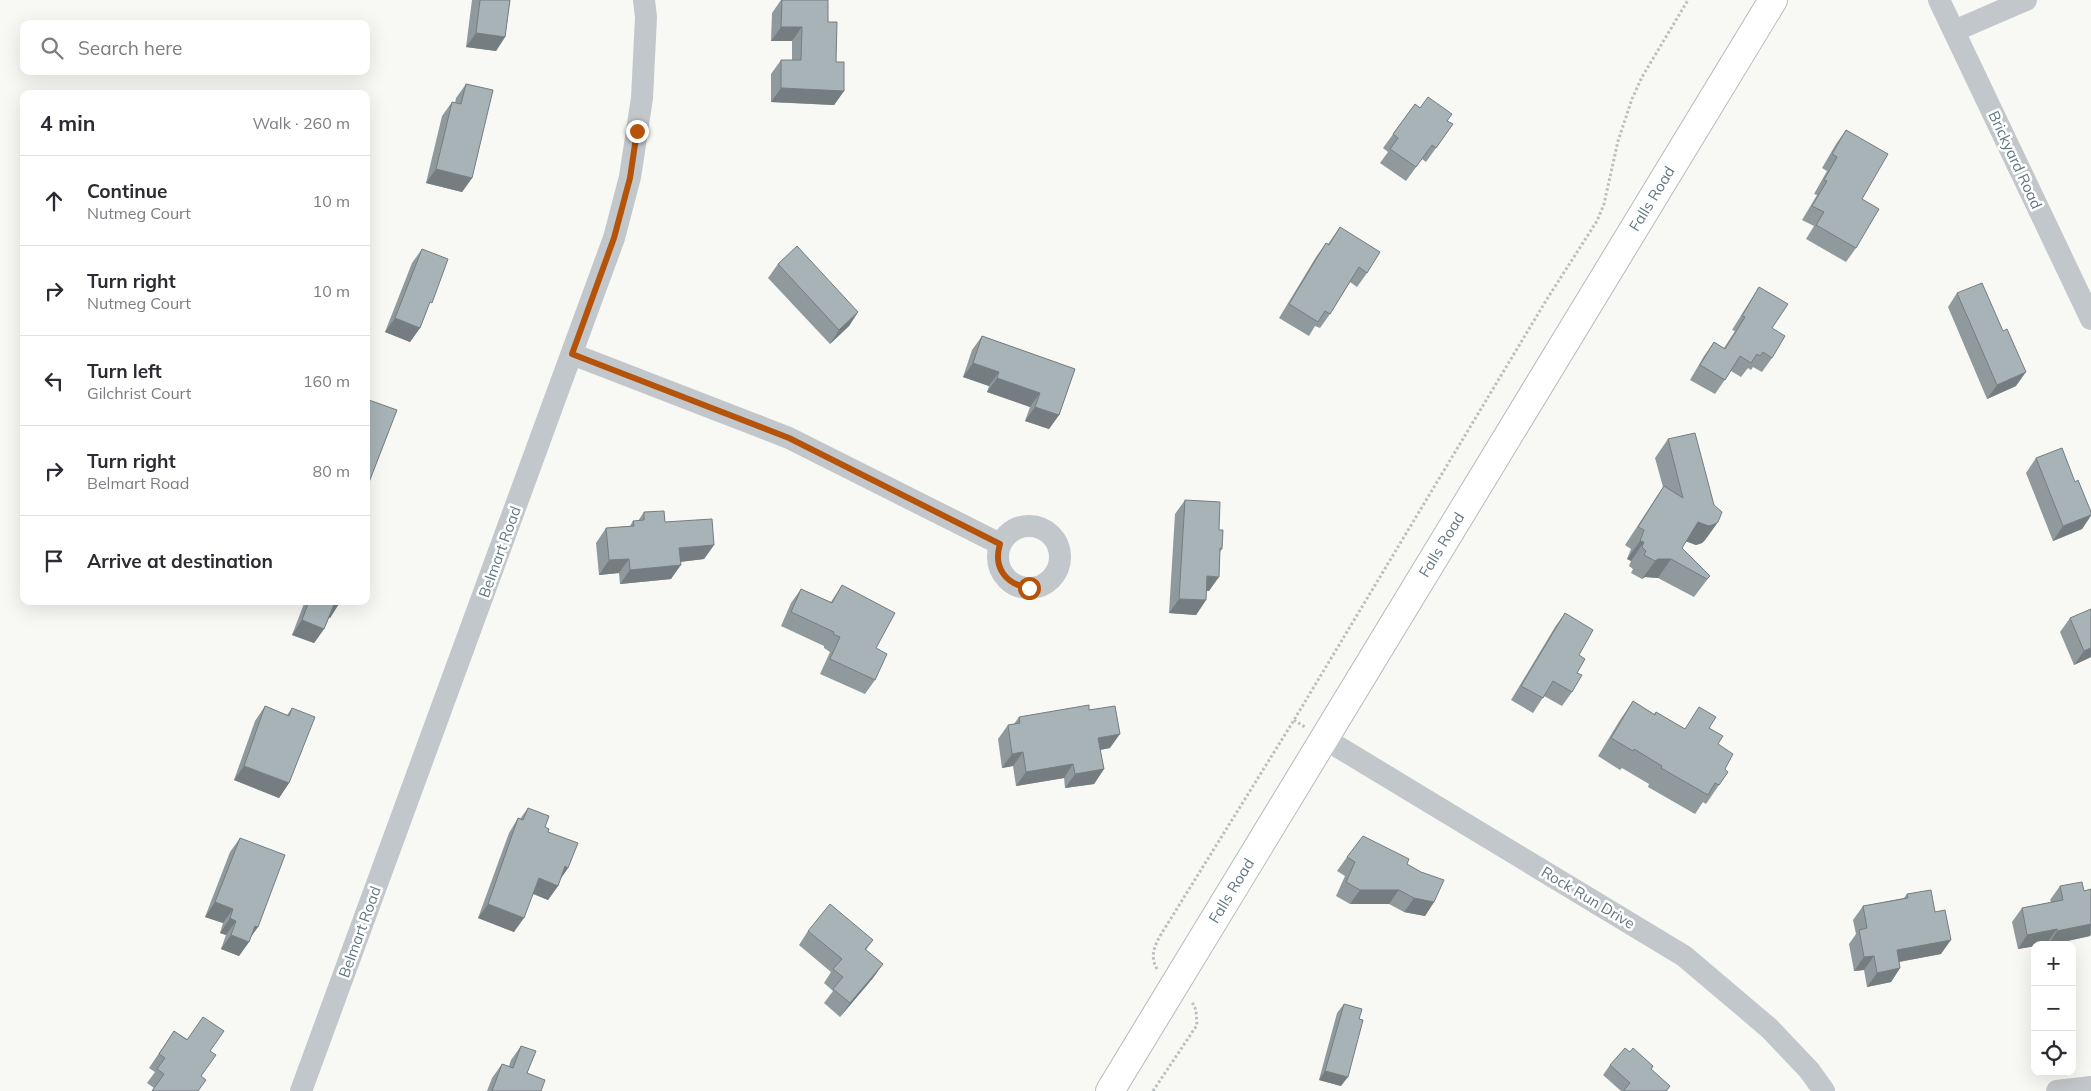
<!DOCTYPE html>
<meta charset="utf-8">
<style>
:root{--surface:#fff;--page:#f7f7f7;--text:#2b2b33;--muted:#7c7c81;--line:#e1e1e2}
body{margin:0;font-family:Mulish,sans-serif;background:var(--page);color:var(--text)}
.controls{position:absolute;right:15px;bottom:15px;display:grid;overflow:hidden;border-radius:10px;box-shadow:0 5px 20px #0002}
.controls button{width:45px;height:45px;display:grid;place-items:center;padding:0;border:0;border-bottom:1px solid var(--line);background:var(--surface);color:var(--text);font:25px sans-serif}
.stop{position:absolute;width:15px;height:15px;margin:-11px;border:4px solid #b45309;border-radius:50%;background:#fff}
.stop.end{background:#b45309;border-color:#fff;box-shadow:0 1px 5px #0008}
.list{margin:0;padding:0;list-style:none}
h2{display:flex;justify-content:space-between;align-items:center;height:65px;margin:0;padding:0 20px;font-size:21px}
h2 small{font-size:16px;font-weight:400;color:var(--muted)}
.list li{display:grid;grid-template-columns:32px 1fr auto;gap:15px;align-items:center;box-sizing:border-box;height:90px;padding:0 20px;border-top:1px solid var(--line)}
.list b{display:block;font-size:19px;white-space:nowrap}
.list p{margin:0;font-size:16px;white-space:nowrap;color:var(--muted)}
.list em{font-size:16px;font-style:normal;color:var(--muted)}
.icon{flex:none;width:28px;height:28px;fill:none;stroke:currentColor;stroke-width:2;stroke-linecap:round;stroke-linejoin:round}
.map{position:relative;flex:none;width:2091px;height:1091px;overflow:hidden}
.search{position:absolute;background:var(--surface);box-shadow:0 5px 20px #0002;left:20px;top:20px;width:350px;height:55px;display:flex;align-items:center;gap:12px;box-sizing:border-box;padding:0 18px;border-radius:10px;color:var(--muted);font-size:19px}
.panel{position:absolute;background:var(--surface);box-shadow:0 5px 20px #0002;left:20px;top:90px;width:350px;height:515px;border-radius:10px}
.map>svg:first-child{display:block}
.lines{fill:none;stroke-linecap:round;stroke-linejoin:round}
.major-casing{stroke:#b4bbbe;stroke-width:30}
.path{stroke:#bbbfc1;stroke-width:3;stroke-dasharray:2.5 2.5;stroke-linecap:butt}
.minor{stroke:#c1c7ca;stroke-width:22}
.major{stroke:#fff;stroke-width:28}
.wall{fill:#909a9d}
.shaded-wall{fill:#757d80}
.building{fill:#a7b3b7;stroke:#757d80}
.route{stroke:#b45309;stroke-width:6}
.labels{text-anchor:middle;stroke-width:5;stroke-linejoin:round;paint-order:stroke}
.street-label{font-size:15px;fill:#617782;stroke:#fff}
</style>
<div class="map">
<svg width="2091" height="1091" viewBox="0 0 2091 1091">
<rect width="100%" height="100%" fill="#f8f8f5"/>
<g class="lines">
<defs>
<g id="major">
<path id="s1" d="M 1110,1091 L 1773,0"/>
</g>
</defs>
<use href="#major" class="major-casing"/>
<path class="path" d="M 1294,720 L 1305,727
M 1157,969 C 1150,957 1154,947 1160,936 L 1294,720 L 1547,299 L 1597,221 L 1604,204 L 1618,141 L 1632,99 L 1642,77 L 1688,0
M 1153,1091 L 1197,1025 L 1196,1010 L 1192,1002"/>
<path class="minor" d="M 1939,0 L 2091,319
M 1954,31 L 2026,0
M 572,354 L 789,438 L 1000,544
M998 557a31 31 0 1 1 62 0a31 31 0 1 1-62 0Z
M 1325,739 L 1684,956 L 1769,1028 L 1809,1070 L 1824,1091
M 301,1091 L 614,238 L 630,177 L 642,98 L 646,17 L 644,0
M 2057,1091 L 2091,1087"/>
<use href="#major" class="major"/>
</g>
<path class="wall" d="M 472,0 L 510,0 L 505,37 L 496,51 L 466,47 Z
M 781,0 L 828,0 L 828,22 L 836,62 L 844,91 L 834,105 L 771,102 L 771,74 L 781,60 L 792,60 L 792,41 L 771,41 L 772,13 Z
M 466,84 L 472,178 L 462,192 L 426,183 L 442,116 L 452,102 L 455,103 L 456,98 Z
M 1415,104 L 1420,108 L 1447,121 L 1453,124 L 1426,162 L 1422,159 L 1406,181 L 1380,163 L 1388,152 L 1383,148 Z
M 1846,130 L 1862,199 L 1856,248 L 1846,262 L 1806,239 L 1814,226 L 1802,220 L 1817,195 L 1814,194 L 1827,171 L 1822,168 L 1836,144 Z
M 1340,227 L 1367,273 L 1357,287 L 1350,282 L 1330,314 L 1320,328 L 1315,326 L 1309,336 L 1279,318 L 1316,257 L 1326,243 L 1328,244 Z
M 422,249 L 427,309 L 420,328 L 410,342 L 385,332 L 412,263 Z
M 778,264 L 858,312 L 849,326 L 830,344 L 768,278 Z
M 1759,287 L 1772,328 L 1772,358 L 1762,372 L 1753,367 L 1751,370 L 1748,368 L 1741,377 L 1731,371 L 1715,394 L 1690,380 L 1704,356 L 1714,342 L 1724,348 L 1735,331 L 1732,330 L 1750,301 Z
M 1957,293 L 2016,386 L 1987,399 L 1948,307 Z
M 982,336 L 1075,369 L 1059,415 L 1049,429 L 1025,421 L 1030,407 L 987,392 L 989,386 L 963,377 L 972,350 Z
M 1668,439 L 1718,522 L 1705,540 L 1702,543 L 1696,545 L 1686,541 L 1682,548 L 1710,576 L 1694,597 L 1658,578 L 1645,577 L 1642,579 L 1631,573 L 1633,569 L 1629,566 L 1631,561 L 1627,559 L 1631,549 L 1625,545 L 1663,487 L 1655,458 Z
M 2036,458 L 2091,512 L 2091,516 L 2082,529 L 2053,541 L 2026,473 Z
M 1185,500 L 1219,530 L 1222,549 L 1220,552 L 1209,591 L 1206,591 L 1206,600 L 1196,615 L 1169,613 L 1175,514 Z
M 644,512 L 665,522 L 714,545 L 704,559 L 680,562 L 671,579 L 620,584 L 619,573 L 599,575 L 596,543 L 606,528 L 630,526 L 633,521 L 638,521 Z
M 842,585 L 876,648 L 875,680 L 865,694 L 820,674 L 830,652 L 824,648 L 824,646 L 781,626 L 791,603 L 801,589 L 831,602 Z
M 305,601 L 340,601 L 330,618 L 329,618 L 324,629 L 314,643 L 292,635 Z
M 2091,609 L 2091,657 L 2074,665 L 2060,632 L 2070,618 Z
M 1565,613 L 1579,655 L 1577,673 L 1572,692 L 1562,706 L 1544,696 L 1533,713 L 1511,700 L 1555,627 Z
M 1633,701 L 1654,714 L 1656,712 L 1684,729 L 1709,728 L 1718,744 L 1725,769 L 1719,785 L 1706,804 L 1703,802 L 1695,814 L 1648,787 L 1649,784 L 1622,768 L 1620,770 L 1598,756 L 1620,720 Z
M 265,706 L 287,715 L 292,708 L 289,783 L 279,798 L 234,780 L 255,721 Z
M 1019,717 L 1110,748 L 1100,750 L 1104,769 L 1094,784 L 1065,788 L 1064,778 L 1016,786 L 1013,766 L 1002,768 L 998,739 L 1008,725 L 1014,724 Z
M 528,808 L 548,832 L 568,868 L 560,880 L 558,886 L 548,900 L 533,894 L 514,932 L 478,918 L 509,833 L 518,818 L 520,819 Z
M 240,838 L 258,927 L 251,936 L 249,942 L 239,956 L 221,949 L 226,935 L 220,933 L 223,923 L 205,917 L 230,852 Z
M 1347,857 L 1407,864 L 1434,902 L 1425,916 L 1404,912 L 1389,904 L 1350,904 L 1336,896 L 1345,876 L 1337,871 Z
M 2060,886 L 2084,891 L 2091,889 L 2091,935 L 2090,936 L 2050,945 L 2047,945 L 2047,943 L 2035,945 L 2035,946 L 2018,949 L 2012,922 L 2022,908 L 2051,902 L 2050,900 Z
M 1907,894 L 1941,954 L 1899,962 L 1900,968 L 1891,982 L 1867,987 L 1864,970 L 1854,971 L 1849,944 L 1856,934 L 1853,920 L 1863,906 L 1904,898 Z
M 808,931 L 873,940 L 866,950 L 883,964 L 873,978 L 840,1017 L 824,1003 L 833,991 L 824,983 L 831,972 L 799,945 Z
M 1344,1004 L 1359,1019 L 1341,1086 L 1319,1080 L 1337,1013 Z
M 174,1031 L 187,1039 L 210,1051 L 201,1076 L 198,1091 L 152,1091 L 154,1088 L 147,1083 L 155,1072 L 149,1068 Z
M 521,1046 L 527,1073 L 541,1091 L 487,1091 L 492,1078 L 502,1064 L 509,1066 L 511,1060 Z
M 1630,1052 L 1653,1066 L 1651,1070 L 1670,1086 L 1667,1091 L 1621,1091 L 1603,1075 L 1610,1065 Z"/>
<path class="shaded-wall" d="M 781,27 L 802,27 L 792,41 L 771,41 Z
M 476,33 L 505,37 L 496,51 L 466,47 Z
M 781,88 L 844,91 L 834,105 L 771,102 Z
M 436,169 L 472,178 L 462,192 L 426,183 Z
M 858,312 L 849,326 L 830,344 L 839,330 Z
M 395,318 L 420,328 L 410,342 L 385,332 Z
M 973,363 L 999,372 L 989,386 L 963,377 Z
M 2026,372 L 2016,386 L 1987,399 L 1997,385 Z
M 997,378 L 1040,393 L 1030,407 L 987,392 Z
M 1035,407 L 1059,415 L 1049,429 L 1025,421 Z
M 2091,515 L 2082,529 L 2053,541 L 2063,526 Z
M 1698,522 L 1718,522 L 1705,540 L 1702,543 L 1696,545 L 1685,541 Z
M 1640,541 L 1644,542 L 1631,561 L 1627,559 Z
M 714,545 L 704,559 L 670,563 L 679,548 Z
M 629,559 L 619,573 L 599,575 L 609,560 Z
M 1658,559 L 1671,559 L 1658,578 L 1645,577 L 1642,579 L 1655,561 Z
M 681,565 L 671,579 L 620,584 L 630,570 Z
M 1207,576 L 1219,577 L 1209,591 L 1197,590 Z
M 1179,599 L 1206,600 L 1196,615 L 1169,613 Z
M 335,602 L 339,604 L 330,618 L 325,616 Z
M 302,620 L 324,629 L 314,643 L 292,635 Z
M 2091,648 L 2091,657 L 2074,665 L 2084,651 Z
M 1120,734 L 1110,748 L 1088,752 L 1098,738 Z
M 1023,752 L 1013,766 L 1002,768 L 1012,754 Z
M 1073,764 L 1064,778 L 1016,786 L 1026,772 Z
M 244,766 L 289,783 L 279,798 L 234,780 Z
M 1104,769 L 1094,784 L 1065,788 L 1075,774 Z
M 565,866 L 568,868 L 558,882 Z
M 539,878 L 558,886 L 548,900 L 529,892 Z
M 1360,890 L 1399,890 L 1389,904 L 1350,904 Z
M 1414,898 L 1434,902 L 1425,916 L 1404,912 Z
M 215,902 L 233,909 L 223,923 L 205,917 Z
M 488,904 L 524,918 L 514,932 L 478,918 Z
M 230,918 L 236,921 L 226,935 L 220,933 Z
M 2091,924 L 2090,936 L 2048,945 L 2057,931 Z
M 255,926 L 258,927 L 248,941 Z
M 2057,929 L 2047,943 L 2035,945 L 2035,946 L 2018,949 L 2027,935 Z
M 231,935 L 249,942 L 239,956 L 221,949 Z
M 1951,940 L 1941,954 L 1887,964 L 1897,950 Z
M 1874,956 L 1864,970 L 1854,971 L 1864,957 Z
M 883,964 L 873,978 L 840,1017 L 850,1003 Z
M 1900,968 L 1891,982 L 1867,987 L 1877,973 Z
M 1325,1071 L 1348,1077 L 1341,1086 L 1319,1080 Z"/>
<path class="building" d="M 480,0 L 510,0 L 505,37 L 476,33 Z
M 782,0 L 828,0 L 828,22 L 837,22 L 836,62 L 844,62 L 844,91 L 781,88 L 781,60 L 801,60 L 802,27 L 781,27 Z
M 466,84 L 493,90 L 472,178 L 436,169 L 452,102 L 461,104 Z
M 1428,97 L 1452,114 L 1447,121 L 1453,124 L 1436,148 L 1432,145 L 1416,167 L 1390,149 L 1398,138 L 1393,134 L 1415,104 L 1420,108 Z
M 1846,130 L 1888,154 L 1862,199 L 1879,209 L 1856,248 L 1816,225 L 1824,212 L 1812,206 L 1827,181 L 1824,180 L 1837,157 L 1832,154 Z
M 1340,227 L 1380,252 L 1367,273 L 1359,267 L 1330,314 L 1325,311 L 1318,322 L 1289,304 L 1326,243 L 1329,245 Z
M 797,246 L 858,312 L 839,330 L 778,264 Z
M 422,249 L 448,259 L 432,303 L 430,302 L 420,328 L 395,318 Z
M 1982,283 L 2003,331 L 2007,329 L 2026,372 L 1997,385 L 1957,293 Z
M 1759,287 L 1788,304 L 1772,328 L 1785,336 L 1772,358 L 1763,352 L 1760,356 L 1757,354 L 1751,363 L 1740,356 L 1725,380 L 1700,365 L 1714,342 L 1725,349 L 1745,317 L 1742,316 Z
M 982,336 L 1075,369 L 1059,415 L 1035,407 L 1040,393 L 997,378 L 999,372 L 973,363 Z
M 366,399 L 397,410 L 366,490 Z
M 1695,433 L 1714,505 L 1722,512 L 1718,522 L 1715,524 L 1709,526 L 1698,522 L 1682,548 L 1710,576 L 1707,579 L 1671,559 L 1658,559 L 1655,561 L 1644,555 L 1646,551 L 1642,547 L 1644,542 L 1640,541 L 1644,530 L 1638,527 L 1664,486 L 1683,498 L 1668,439 Z
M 2062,448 L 2075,482 L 2078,480 L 2091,512 L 2091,515 L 2063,526 L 2036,458 Z
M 1185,500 L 1220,502 L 1219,530 L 1223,530 L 1222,549 L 1220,548 L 1219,577 L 1207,576 L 1206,600 L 1179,599 Z
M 664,511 L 665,522 L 712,519 L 714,545 L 679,548 L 681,565 L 630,570 L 629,559 L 609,560 L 606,528 L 634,526 L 633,521 L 644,520 L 644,512 Z
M 842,585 L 895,613 L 876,648 L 887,654 L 875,680 L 830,659 L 840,637 L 833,634 L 834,632 L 791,612 L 801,589 L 832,603 Z
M 309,601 L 340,601 L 339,604 L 335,602 L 324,629 L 302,620 Z
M 2091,609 L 2091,648 L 2084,651 L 2070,618 Z
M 1565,613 L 1593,630 L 1579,655 L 1585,659 L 1577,673 L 1582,675 L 1572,692 L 1553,681 L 1543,698 L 1521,686 Z
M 1633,701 L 1655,715 L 1656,712 L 1685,729 L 1699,707 L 1716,717 L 1709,728 L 1723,736 L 1718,744 L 1733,754 L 1725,769 L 1728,772 L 1719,785 L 1715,783 L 1708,795 L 1661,768 L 1662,766 L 1634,749 L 1633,751 L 1611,738 Z
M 1089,705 L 1089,710 L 1115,706 L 1120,734 L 1098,738 L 1104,769 L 1075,774 L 1073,764 L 1026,772 L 1023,752 L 1012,754 L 1008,725 L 1020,723 L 1019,717 Z
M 265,706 L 289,716 L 292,708 L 315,717 L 289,783 L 244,766 Z
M 528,808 L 549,816 L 545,827 L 549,829 L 548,832 L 578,843 L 568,868 L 565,866 L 558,886 L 539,878 L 524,918 L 488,904 L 518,818 L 523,820 Z
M 1363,836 L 1409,859 L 1407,864 L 1421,872 L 1444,880 L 1434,902 L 1414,898 L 1399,890 L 1360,890 L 1346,882 L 1355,862 L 1347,857 Z
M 240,838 L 285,855 L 258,927 L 255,926 L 249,942 L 231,935 L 236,921 L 230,918 L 233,909 L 215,902 Z
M 2082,882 L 2084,891 L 2091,889 L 2091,924 L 2057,931 L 2057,929 L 2027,935 L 2022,908 L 2063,900 L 2060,886 Z
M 1931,890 L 1935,912 L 1945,910 L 1951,940 L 1897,950 L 1900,968 L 1877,973 L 1874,956 L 1864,957 L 1859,930 L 1867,928 L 1863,906 L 1908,898 L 1907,894 Z
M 830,904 L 873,940 L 865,949 L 883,964 L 850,1003 L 833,989 L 843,977 L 833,969 L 842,959 L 808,931 Z
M 1344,1004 L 1362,1009 L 1359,1019 L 1363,1020 L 1348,1077 L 1325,1071 Z
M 203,1017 L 224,1031 L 210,1051 L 216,1055 L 201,1076 L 206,1080 L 198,1091 L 152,1091 L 164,1074 L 157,1069 L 165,1058 L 159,1054 L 174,1031 L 187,1040 Z
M 521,1046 L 536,1051 L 527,1073 L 545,1080 L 541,1091 L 492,1091 L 502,1064 L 513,1068 Z
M 1625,1048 L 1630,1052 L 1633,1048 L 1653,1066 L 1651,1069 L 1670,1086 L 1666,1091 L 1624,1091 L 1624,1090 L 1630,1083 L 1610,1065 Z"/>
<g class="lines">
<path class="route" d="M 637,131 L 630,178 L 614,238 L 572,354 L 789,438 L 1000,544 C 993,567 1005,584 1029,588"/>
</g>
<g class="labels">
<g class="street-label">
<text transform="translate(2015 160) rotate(65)" y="5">Brickyard Road</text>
<text dy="5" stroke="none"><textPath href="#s1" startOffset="1044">Falls Road</textPath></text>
<text dy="5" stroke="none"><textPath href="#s1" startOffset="639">Falls Road</textPath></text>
<text transform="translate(500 552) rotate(-70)" y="5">Belmart Road</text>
<text dy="5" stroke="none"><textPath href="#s1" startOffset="234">Falls Road</textPath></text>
<text transform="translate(1588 898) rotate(31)" y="5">Rock Run Drive</text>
<text transform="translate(360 932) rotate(-70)" y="5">Belmart Road</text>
</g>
</g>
</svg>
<div class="controls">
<button>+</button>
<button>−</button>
<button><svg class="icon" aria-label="locate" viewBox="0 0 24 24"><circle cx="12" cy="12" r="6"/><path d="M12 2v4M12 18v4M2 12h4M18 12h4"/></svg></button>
</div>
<div class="stop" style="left:1029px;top:588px"></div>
<div class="stop end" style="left:637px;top:131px"></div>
<div class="search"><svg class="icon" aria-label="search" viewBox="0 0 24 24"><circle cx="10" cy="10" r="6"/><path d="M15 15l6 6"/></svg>Search here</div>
<section class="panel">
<h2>4 min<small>Walk · 260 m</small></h2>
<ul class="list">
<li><svg class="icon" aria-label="ahead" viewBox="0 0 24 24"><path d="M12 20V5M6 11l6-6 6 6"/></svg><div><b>Continue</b><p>Nutmeg Court</p></div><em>10 m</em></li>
<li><svg class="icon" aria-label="right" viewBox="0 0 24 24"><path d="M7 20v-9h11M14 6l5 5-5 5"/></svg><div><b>Turn right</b><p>Nutmeg Court</p></div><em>10 m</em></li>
<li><svg class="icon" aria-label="left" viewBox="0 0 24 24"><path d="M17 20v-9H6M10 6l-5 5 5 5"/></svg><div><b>Turn left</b><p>Gilchrist Court</p></div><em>160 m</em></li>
<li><svg class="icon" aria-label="right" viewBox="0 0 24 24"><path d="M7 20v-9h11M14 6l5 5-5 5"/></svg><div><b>Turn right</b><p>Belmart Road</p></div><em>80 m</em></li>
<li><svg class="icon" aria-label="arrive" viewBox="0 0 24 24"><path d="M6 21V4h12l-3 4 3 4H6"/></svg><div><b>Arrive at destination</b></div></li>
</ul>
</section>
</div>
